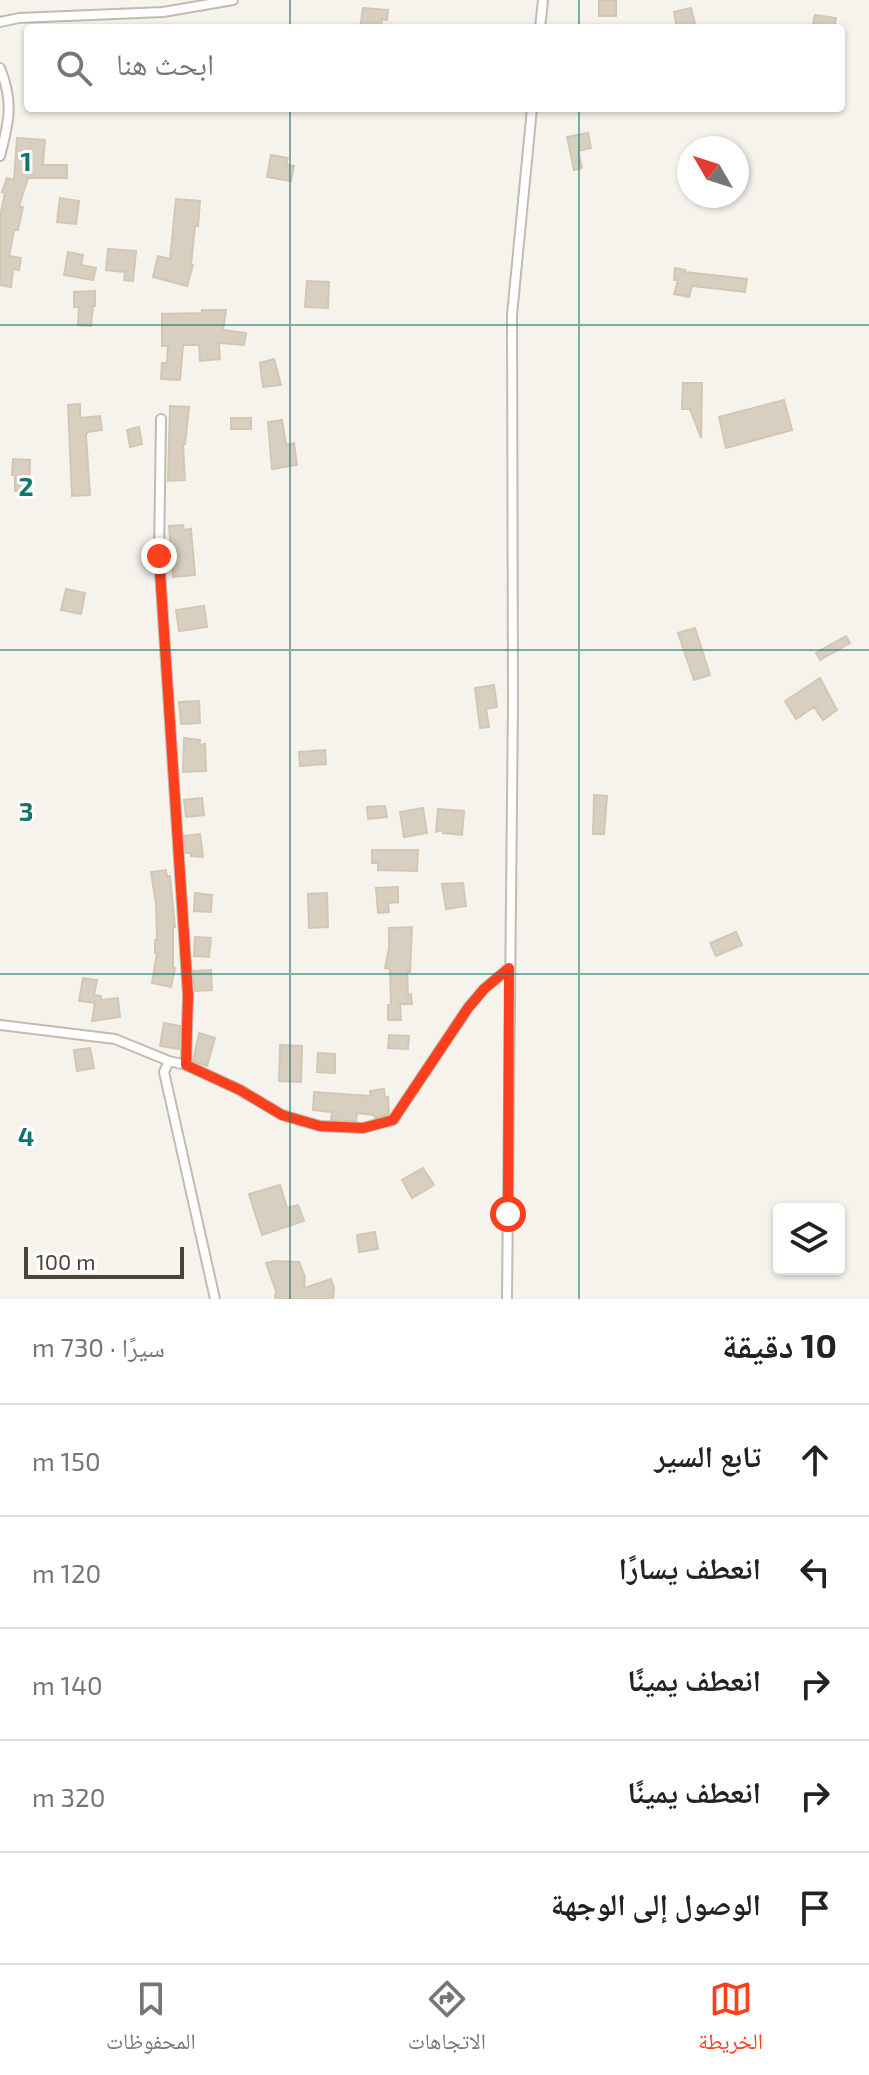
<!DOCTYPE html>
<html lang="ar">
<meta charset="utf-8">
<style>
:root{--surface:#fff;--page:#f6f6f6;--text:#222;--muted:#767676;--line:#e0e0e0;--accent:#fc3f1d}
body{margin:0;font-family:"Exo 2","Noto Naskh Arabic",sans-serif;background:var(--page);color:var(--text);direction:rtl}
.controls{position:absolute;right:24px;bottom:24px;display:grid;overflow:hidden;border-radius:8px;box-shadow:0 2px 6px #0004}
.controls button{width:72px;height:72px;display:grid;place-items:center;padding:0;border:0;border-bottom:2px solid var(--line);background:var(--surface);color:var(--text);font:40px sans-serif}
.compass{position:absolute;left:677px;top:136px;width:72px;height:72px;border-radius:50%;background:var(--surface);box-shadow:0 2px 6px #0004;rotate:309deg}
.scale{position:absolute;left:24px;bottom:20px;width:160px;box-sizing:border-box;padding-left:8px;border:4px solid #4b4439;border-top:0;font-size:22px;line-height:28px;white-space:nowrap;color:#4b4439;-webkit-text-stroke:6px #fff;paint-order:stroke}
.stop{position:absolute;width:24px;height:24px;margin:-18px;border:6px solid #fc3f1d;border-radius:50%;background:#fff}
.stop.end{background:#fc3f1d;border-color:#fff;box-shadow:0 2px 8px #0008}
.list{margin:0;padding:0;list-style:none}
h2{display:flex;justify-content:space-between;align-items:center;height:104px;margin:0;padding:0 32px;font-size:34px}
h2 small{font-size:26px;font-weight:400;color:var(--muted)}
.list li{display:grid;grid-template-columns:52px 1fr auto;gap:24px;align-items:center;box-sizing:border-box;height:112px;padding:0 32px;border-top:2px solid var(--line)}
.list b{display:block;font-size:30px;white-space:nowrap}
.list em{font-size:26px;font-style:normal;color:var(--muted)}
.icon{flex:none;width:44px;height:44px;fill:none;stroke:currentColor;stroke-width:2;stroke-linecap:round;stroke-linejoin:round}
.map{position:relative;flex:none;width:869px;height:1299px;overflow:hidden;direction:ltr}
.search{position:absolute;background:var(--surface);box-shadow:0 2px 6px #0004;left:24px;right:24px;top:24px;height:88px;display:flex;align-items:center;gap:20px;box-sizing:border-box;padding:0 28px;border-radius:8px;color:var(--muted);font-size:30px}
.sheet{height:664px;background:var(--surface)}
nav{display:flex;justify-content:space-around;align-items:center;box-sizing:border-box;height:112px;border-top:2px solid var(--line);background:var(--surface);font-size:22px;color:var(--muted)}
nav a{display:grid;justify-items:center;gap:4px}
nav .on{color:var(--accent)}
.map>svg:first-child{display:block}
.building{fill:#d8cfc1;stroke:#d3c7b4;stroke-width:2}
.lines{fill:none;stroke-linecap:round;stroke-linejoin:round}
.minor-casing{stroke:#c2bbae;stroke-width:12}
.minor{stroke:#fff;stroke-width:8}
.route{stroke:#fc3f1d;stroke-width:10}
.grid{fill:none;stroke:#0f766e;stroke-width:2;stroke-opacity:0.55}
.grid-label{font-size:26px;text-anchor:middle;font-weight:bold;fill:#0f766e;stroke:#fff;stroke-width:6;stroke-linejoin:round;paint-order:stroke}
</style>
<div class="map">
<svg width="869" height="1299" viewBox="0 0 869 1299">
<rect width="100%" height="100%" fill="#f6f3ec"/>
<path class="building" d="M 599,0 L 616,0 L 616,16 L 599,16 Z
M 363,8 L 388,10 L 387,20 L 382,19 L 381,28 L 360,28 Z
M 691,8 L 696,28 L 677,28 L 674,12 Z
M 815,15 L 836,18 L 834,28 L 812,28 Z
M 588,133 L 591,148 L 578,151 L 582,168 L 574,170 L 567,137 Z
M 17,138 L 45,140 L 43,165 L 67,165 L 67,178 L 28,178 L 19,206 L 23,207 L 18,230 L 14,230 L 9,256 L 21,258 L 19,270 L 13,269 L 11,287 L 0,285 L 0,217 L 5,193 L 2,192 L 7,178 L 14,180 Z
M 271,155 L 288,158 L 286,164 L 294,166 L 291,181 L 267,177 Z
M 60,198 L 79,201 L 76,224 L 57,222 Z
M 176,199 L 200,201 L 198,226 L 195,226 L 191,265 L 193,265 L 187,286 L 153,277 L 158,256 L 170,259 Z
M 108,249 L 136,251 L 133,281 L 124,280 L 125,272 L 106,270 Z
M 68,252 L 83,255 L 81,265 L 96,268 L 93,280 L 64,275 Z
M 675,268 L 685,270 L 684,272 L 747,279 L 745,292 L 692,286 L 689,297 L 674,294 L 678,280 L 674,280 Z
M 307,281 L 329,282 L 328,308 L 305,307 Z
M 95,291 L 95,306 L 93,306 L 91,326 L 78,325 L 79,307 L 74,307 L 74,292 Z
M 202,310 L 226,310 L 223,330 L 246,333 L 244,345 L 219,343 L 220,359 L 200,361 L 199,345 L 183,345 L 180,380 L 161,379 L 162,363 L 167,363 L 168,346 L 162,346 L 162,314 L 202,313 Z
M 274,359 L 281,385 L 263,387 L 260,363 Z
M 683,383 L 702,383 L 701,438 L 690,409 L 682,409 Z
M 784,400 L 792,430 L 726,448 L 719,417 Z
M 80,404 L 80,418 L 100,416 L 102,430 L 88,432 L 86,435 L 90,495 L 72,496 L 68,405 Z
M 170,406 L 189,407 L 185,444 L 183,444 L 185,480 L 168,481 Z
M 231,418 L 251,418 L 251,429 L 231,429 Z
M 282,420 L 286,445 L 294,443 L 297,465 L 272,469 L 268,422 Z
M 139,427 L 142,444 L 130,447 L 127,430 Z
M 13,459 L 30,460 L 29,491 L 15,491 L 15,475 L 12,475 Z
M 183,525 L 184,530 L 191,529 L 195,575 L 173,577 L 169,526 Z
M 66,589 L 85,593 L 81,614 L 61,610 Z
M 204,606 L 207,627 L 179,631 L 176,610 Z
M 695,628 L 710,675 L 694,680 L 678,633 Z
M 846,636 L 850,643 L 820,660 L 816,653 Z
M 820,678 L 837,710 L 823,720 L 814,707 L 796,719 L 785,701 Z
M 494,685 L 497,707 L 486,709 L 489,727 L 480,728 L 475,688 Z
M 199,701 L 200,723 L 181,724 L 179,702 Z
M 184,738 L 200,740 L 199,745 L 205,744 L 206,771 L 183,772 Z
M 325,750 L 326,764 L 300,766 L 299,752 Z
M 594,795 L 607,796 L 604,834 L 593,834 Z
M 202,798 L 204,815 L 186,817 L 184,800 Z
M 385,806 L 387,817 L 368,819 L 367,807 Z
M 423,808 L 427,833 L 404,837 L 400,812 Z
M 438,809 L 464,811 L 462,835 L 443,833 L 443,830 L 436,832 Z
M 200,834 L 203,857 L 191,856 L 191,853 L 186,853 L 184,836 Z
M 372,850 L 418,850 L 417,871 L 378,870 L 378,863 L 372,863 Z
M 166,870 L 167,877 L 170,876 L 175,927 L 173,927 L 173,967 L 175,968 L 171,987 L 152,983 L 157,953 L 155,953 L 155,940 L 157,940 L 156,904 L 151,872 Z
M 463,883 L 466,906 L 446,909 L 442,884 Z
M 398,887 L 398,902 L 388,903 L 389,912 L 378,913 L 376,888 Z
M 195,893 L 212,895 L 211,912 L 194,911 Z
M 327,893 L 328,927 L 309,928 L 308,894 Z
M 412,927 L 410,972 L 407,972 L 408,995 L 411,994 L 412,1004 L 400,1004 L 401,1020 L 388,1020 L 388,1005 L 391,1005 L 390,969 L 385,968 L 389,948 L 389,928 Z
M 736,932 L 742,945 L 716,956 L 710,943 Z
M 195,937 L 211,938 L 209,957 L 194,956 Z
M 211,970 L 212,990 L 195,991 L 193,971 Z
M 83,978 L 97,980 L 94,995 L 101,996 L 101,1000 L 118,998 L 120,1017 L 92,1021 L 95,1003 L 79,1001 Z
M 164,1023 L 180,1026 L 179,1049 L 160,1046 Z
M 199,1033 L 215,1038 L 207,1066 L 193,1061 Z
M 389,1035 L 409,1036 L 408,1049 L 388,1048 Z
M 280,1045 L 302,1046 L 301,1082 L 279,1081 Z
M 90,1048 L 94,1068 L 77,1071 L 74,1050 Z
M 318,1053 L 335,1054 L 335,1073 L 317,1072 Z
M 384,1089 L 385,1097 L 388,1097 L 389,1114 L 375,1118 L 374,1115 L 357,1113 L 356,1121 L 331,1120 L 332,1112 L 313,1110 L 314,1092 L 371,1096 L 370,1091 Z
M 423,1168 L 434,1185 L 412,1198 L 402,1180 Z
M 280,1185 L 287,1208 L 298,1205 L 304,1221 L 262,1235 L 249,1194 Z
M 375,1232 L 378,1249 L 359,1252 L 357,1235 Z
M 274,1261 L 299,1262 L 305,1277 L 304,1288 L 331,1279 L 334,1288 L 333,1299 L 275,1299 L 276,1291 L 266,1263 Z"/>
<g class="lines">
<defs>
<path id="minor" d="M 0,22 L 19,18 L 163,12 L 233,0
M 540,28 L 543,0
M 0,68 C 14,102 9,122 0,156
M 161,419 L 159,556 L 188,995 L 186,1065
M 0,1025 L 115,1039 L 169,1061 L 186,1065 L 240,1090 L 282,1115 L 320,1126 L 363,1128 L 393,1120 L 468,1008 L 484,989 L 509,968
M 169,1061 L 164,1072 L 215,1299
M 507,1299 L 513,701 L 512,315 L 532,108"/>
</defs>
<use href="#minor" class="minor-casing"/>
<use href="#minor" class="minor"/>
</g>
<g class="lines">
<path class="route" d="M 159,556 L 188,995 L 186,1065 L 240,1090 L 282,1115 L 320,1126 L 363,1128 L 393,1120 L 468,1008 L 484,989 L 509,968 L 508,1214"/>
</g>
<path class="grid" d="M 290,0 L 290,28M 579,0 L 579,28M 290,108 L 290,1299M 579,108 L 579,1299M 0,325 L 869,325M 0,650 L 869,650M 0,974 L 869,974"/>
<g class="grid-label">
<text x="26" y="171">1</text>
<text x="26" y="496">2</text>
<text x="26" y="821">3</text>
<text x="26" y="1146">4</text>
</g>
</svg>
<div class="controls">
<button><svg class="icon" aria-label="layers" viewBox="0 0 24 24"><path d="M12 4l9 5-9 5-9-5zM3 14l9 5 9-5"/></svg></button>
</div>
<svg class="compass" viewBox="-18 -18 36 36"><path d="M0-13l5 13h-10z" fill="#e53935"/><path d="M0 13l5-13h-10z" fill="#767676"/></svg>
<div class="scale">100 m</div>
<div class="stop" style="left:508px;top:1214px"></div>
<div class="stop end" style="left:159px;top:556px"></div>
<div class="search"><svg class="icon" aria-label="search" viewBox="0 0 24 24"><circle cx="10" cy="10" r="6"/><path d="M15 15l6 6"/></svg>ابحث هنا</div>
</div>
<section class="sheet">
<h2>10 دقيقة<small>سيرًا · 730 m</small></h2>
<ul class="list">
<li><svg class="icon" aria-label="ahead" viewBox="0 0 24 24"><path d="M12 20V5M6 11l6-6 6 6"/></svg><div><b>تابع السير</b></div><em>150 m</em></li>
<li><svg class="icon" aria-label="left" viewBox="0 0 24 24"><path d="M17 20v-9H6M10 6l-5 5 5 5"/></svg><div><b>انعطف يسارًا</b></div><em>120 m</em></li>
<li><svg class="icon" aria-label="right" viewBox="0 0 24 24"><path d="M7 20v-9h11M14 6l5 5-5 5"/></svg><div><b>انعطف يمينًا</b></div><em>140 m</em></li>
<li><svg class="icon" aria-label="right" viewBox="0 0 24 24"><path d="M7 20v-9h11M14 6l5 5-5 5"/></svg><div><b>انعطف يمينًا</b></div><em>320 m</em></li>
<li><svg class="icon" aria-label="arrive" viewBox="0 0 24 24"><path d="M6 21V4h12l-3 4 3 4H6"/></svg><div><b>الوصول إلى الوجهة</b></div></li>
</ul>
</section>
<nav>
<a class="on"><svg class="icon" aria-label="map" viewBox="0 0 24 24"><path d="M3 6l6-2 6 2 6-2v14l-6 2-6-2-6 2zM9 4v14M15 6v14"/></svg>الخريطة</a>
<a><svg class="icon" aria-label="directions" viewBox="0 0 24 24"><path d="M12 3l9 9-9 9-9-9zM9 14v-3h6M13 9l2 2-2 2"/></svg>الاتجاهات</a>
<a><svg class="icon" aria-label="saved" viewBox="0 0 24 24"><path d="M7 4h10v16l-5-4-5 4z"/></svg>المحفوظات</a>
</nav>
